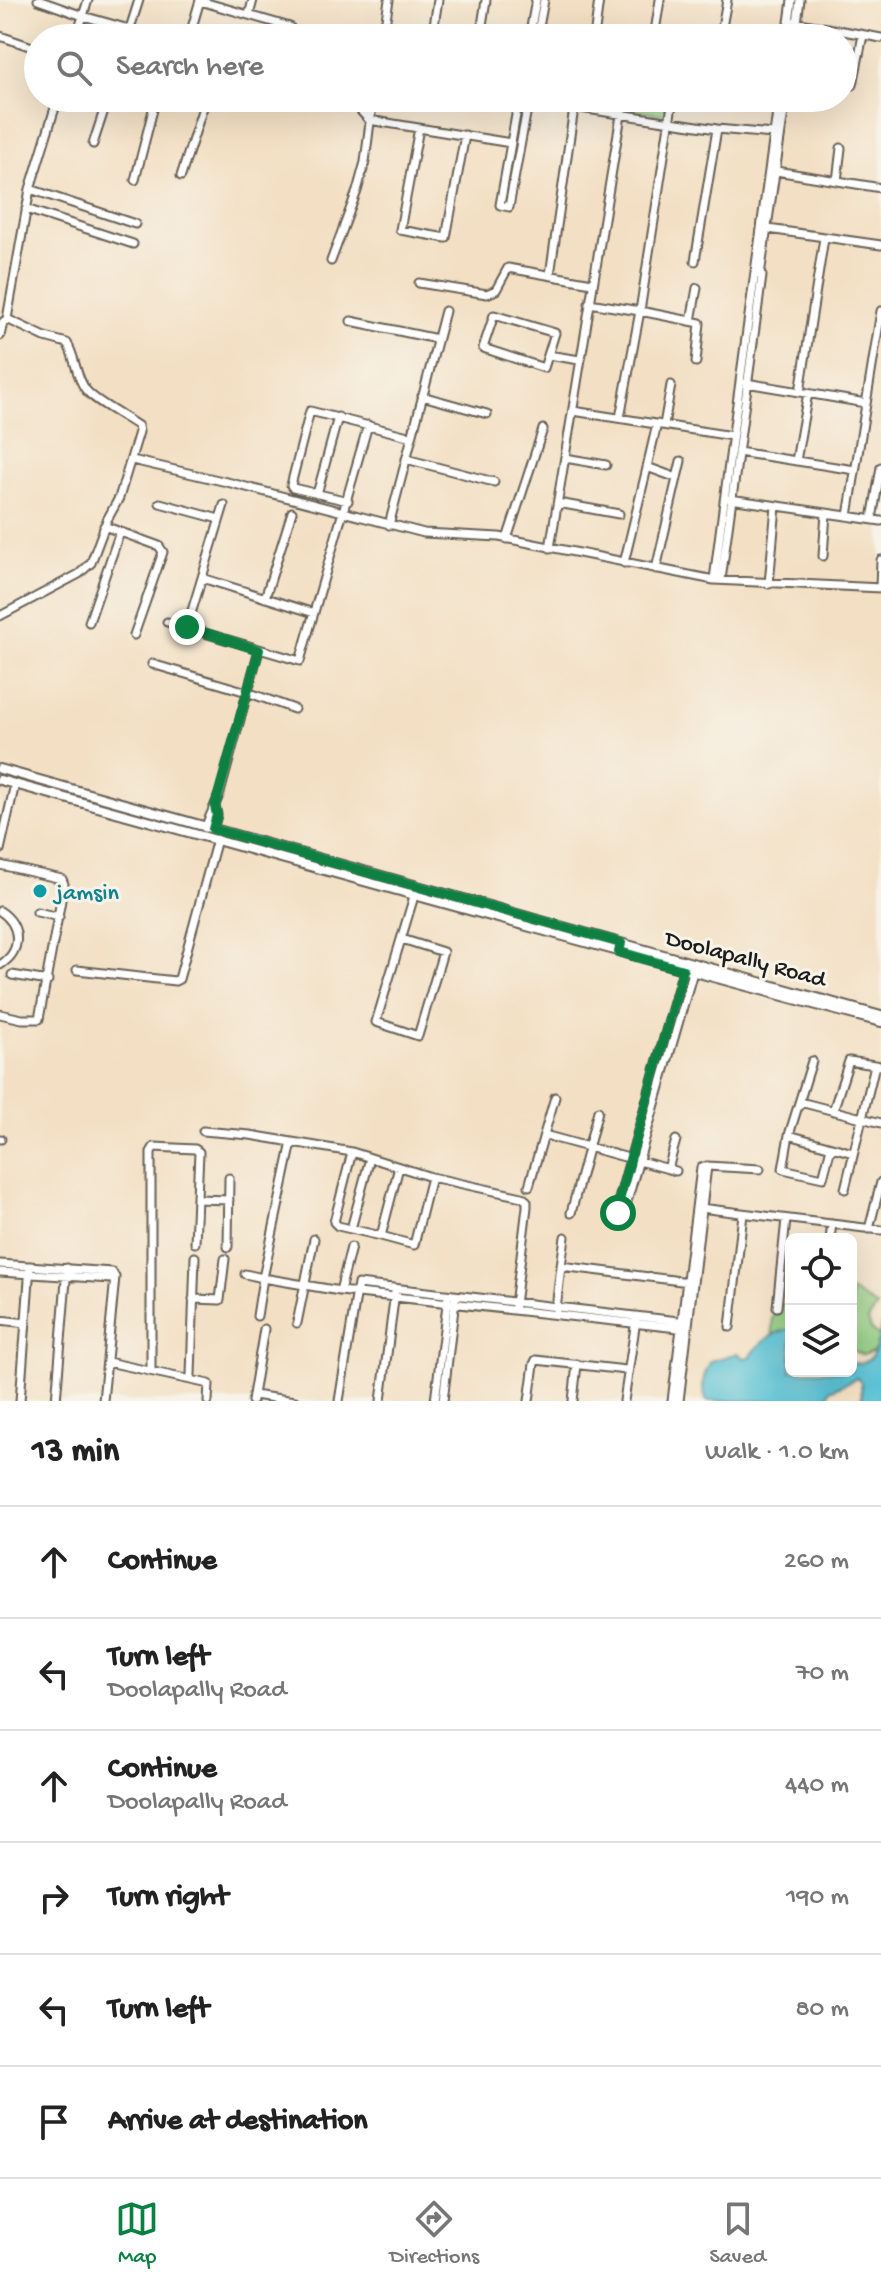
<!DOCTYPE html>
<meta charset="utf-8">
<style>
:root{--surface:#fff;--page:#f2f2f2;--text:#222;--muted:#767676;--line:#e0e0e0;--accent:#0b8043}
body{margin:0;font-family:"Gochi Hand",sans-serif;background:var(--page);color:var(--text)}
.controls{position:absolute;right:24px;bottom:24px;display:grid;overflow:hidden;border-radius:12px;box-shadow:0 8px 32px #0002}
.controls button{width:72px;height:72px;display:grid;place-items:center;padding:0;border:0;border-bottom:2px solid var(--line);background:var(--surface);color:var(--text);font:40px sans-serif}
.stop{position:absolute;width:24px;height:24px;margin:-18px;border:6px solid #0b8043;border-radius:50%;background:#fff}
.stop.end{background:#0b8043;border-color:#fff;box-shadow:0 2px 8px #0008}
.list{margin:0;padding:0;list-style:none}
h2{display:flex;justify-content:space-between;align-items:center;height:104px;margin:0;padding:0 32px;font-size:34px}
h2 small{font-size:26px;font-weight:400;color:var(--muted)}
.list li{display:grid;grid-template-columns:52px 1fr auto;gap:24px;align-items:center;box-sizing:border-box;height:112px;padding:0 32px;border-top:2px solid var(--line)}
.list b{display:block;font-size:30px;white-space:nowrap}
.list p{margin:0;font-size:26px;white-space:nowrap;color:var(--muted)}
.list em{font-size:26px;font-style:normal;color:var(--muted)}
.icon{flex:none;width:44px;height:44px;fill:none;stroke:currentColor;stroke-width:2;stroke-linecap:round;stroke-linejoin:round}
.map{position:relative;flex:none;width:881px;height:1401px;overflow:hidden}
.search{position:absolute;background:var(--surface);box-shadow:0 8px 32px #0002;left:24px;right:24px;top:24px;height:88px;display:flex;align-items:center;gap:20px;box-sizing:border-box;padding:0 28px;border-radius:44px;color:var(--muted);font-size:30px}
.sheet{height:776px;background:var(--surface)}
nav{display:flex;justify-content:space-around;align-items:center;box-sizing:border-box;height:112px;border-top:2px solid var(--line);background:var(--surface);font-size:22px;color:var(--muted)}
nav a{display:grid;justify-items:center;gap:4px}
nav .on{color:var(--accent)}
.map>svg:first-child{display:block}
.green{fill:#8fcb7f;stroke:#56744e;stroke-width:2}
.water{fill:#58c1d4;stroke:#3a6e78;stroke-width:2}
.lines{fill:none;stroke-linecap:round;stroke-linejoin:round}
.minor-casing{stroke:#676056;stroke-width:11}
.major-casing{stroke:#676056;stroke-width:12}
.minor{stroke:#fff;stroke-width:7}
.major{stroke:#fff;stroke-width:8}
.route{stroke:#0b8043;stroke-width:10}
.culture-dot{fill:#0f9aa8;stroke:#f7f3e8;stroke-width:3}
.labels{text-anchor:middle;stroke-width:6;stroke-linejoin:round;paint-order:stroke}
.culture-label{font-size:24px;fill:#0d838f;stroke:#f7f3e8;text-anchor:start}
.street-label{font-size:24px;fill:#1c1c1c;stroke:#f7f3e8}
</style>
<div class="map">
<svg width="881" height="1401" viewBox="0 0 881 1401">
<rect width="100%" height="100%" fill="#f7f3e8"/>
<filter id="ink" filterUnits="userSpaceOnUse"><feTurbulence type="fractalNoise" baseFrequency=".0125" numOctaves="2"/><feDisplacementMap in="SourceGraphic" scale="16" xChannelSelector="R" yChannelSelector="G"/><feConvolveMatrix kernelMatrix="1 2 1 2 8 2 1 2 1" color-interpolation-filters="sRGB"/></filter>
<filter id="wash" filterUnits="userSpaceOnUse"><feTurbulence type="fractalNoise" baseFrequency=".006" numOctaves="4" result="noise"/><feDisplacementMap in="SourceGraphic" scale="32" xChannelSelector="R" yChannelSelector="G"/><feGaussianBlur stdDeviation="1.8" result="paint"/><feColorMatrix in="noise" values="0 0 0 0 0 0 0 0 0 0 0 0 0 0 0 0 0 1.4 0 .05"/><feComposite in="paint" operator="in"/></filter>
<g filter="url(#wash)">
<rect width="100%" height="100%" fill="#f3dfc3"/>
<path class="green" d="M 549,98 L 668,98 L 666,115 Z
M 851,1291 L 877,1307 L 868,1320 L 871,1330 L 879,1337 L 875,1351 L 863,1355 L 851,1350 Z
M 791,1303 L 791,1333 L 773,1336 L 772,1318 L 781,1304 Z"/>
<path class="water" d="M 881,1325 L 881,1401 L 862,1401 L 861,1383 L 857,1378 L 830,1390 L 826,1401 L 707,1401 C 700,1385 703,1376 711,1361 L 738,1353 L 744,1358 L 750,1357 C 759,1343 774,1331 791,1329 L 791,1371 L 851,1371 L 851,1363 C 875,1367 878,1344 881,1325 Z"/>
</g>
<g filter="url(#ink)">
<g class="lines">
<defs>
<path id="minor" d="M 38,0 L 83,16 L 161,38
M 200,1 L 290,27
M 249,15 L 253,0
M 789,21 L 881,38
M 0,36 L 38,49
M 76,38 L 88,0
M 127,38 L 139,0
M 189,38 L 200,0
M 383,38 L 389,0
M 432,38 L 438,0
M 480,38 L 486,0
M 529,38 L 536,0
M 537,38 L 544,0
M 594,38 L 599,0
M 654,38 L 660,0
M 720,38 L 727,0
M 787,38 L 792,0
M 795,38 L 800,0
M 853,85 L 863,35
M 191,98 L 205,103
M 349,98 L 369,120 L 511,143
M 515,98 L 717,129 L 774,134
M 519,98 L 500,205 L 509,207 L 529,98
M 673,98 L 640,311 L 700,323 L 696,362
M 419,128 L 400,230 L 446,238 L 465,135
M 93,144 L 108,98
M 776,171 L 881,188
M 181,176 L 206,98
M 135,180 L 156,98
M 837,181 L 841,148
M 30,189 L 135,224
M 26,209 L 133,244
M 768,229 L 881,245
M 331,261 L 357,191 L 365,162 L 373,98
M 695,261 L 717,129
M 550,275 L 574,108
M 760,275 L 786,98
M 419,283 L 487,294 L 496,290 L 508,268 L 592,283
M 589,303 L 640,311 L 620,418
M 494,315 L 555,333 L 544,368 L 483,348 Z
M 351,321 L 437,339
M 691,321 L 697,288
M 0,336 L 3,322 L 7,319 L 30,189 L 58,98
M 548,355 L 580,360
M 746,383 L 866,403
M 800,392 L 824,238
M 422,396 L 487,414
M 573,411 L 732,436
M 664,425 L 671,385
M 738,452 L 855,470
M 565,458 L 606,465
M 406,459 L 494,482
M 132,460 L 231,483 L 424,533 L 499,537 L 714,580 L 881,588
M 796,461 L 808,393
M 677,478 L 681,461
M 317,494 L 338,417
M 730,499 L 881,521
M 348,501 L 293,488 L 291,485 L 310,411 L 412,437
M 160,503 L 219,519
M 558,503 L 619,514
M 848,516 L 881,311
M 872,519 L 881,467
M 389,525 L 445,311
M 104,526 L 159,546 L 163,552 L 134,635
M 507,539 L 543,429
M 550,548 L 621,115
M 823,556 L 826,513
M 624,563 L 647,468
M 656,569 L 677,478 L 647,467 L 657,424
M 202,578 L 314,613
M 714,580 C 734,419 757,259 779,98
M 721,580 L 762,276
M 769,584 L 776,506
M 880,588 L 881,560
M 265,598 L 292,512
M 0,616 L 79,574 L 91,563 L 107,520 L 119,498 L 139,432 L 138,426 C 124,416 94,401 86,390 C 75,376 76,358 67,343 L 45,337 L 7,319
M 89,622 L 120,532
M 167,622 L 300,661 L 368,425
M 187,627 L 224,505
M 152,664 L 247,692 L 294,709
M 205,828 L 220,793 L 259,650
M 213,829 L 217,815 L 215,806
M 0,850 L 15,784
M 0,865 L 62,879 L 64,884 L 39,1019 L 22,1019 L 0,1014
M 0,911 C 21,925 23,951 0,965
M 37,912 L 59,917
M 402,939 L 443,952 L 418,1036 L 376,1022 L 415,893
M 77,970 L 175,981 L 179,979 L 217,839
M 683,970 L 616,1210 L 620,1214 L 624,1212 L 693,972
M 12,975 L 48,981
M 812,1061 L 789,1135 L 783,1169 L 823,1178 L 831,1147
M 800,1102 L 881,1123
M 833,1111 L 849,1061 L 881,1066
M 203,1131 L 250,1135 L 352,1152 L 431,1177 L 522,1197 L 527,1201 L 527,1207 L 515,1305
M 544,1135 L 676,1171
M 789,1135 L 853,1153
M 0,1139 L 1,1139
M 292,1142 L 263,1278 L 340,1291 L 687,1329
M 352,1152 L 334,1222 L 338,1226 L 381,1236
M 707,1166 L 760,1169
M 399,1167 L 381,1236 L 414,1245 L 431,1177
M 668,1169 L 676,1140
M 529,1186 L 555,1097
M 845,1189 L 875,1065
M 198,1199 L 229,1200
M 700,1208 L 881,1230
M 571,1213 L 598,1111
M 351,1229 L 370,1158
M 869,1229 L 881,1182
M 830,1239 L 832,1224
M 228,1247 L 229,1178
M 0,1264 L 112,1272 L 115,1277 L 103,1401
M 561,1266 L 565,1237
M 0,1272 L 111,1279 L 115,1277
M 245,1274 L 263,1278 L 257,1316
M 340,1291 L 351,1247
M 193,1299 L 220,1300 L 225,1259
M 777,1307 L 786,1219
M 556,1309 L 561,1266 L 689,1282
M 0,1320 L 26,1323
M 297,1323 L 314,1239
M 730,1327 L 743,1214
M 108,1362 L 209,1384 L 208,1401
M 151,1370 L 151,1152 L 154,1147 L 195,1149 L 199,1152 L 195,1243
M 191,1375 L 195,1257
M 253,1395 L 295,1401
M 20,1401 L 30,1266
M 56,1401 L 67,1268
M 252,1401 L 264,1329
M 339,1401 L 358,1284 L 687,1322
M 381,1401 L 395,1292
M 435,1401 L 448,1297
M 443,1401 L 455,1300
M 529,1401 L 534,1364 L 536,1360 L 626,1370
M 573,1401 L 577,1364
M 624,1401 L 636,1320
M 672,1401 L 701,1168 L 707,1166 L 679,1401"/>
<path id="major" d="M 0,769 L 881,1016
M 0,780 C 294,861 586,944 881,1022"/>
</defs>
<use href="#minor" class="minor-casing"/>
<use href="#major" class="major-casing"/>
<use href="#minor" class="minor"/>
<use href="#major" class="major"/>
</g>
</g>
<g class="lines" filter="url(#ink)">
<path class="route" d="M 187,627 L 259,650 L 215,806 L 217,815 L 213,829 L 621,943 L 619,952 L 683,970 L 616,1210 L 618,1213"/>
</g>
<circle class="culture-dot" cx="40" cy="891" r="8"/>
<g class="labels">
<g class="culture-label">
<text x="56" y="899">jamsin</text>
</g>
<g class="street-label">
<text transform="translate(746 957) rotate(15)" y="8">Doolapally Road</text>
</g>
</g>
</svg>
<div class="controls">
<button><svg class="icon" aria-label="locate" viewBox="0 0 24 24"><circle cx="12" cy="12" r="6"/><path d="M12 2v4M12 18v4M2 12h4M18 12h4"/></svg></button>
<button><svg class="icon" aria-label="layers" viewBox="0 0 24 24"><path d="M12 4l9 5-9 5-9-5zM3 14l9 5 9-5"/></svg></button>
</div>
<div class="stop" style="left:618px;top:1213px"></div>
<div class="stop end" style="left:187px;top:627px"></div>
<div class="search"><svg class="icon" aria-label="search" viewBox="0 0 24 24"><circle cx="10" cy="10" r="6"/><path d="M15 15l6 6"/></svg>Search here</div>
</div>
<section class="sheet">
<h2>13 min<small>Walk · 1.0 km</small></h2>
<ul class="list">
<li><svg class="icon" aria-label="ahead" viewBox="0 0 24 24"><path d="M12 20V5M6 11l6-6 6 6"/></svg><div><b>Continue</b></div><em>260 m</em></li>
<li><svg class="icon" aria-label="left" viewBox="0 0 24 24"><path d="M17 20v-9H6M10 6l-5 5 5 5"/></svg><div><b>Turn left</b><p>Doolapally Road</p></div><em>70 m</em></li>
<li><svg class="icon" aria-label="ahead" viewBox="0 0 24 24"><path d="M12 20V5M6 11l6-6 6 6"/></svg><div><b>Continue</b><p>Doolapally Road</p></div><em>440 m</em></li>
<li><svg class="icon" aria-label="right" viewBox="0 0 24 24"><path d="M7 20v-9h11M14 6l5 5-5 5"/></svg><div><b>Turn right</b></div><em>190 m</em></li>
<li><svg class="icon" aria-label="left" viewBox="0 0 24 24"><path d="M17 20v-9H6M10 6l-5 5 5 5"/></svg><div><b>Turn left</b></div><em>80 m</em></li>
<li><svg class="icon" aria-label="arrive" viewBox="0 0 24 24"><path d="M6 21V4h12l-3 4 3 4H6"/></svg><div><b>Arrive at destination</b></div></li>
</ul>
</section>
<nav>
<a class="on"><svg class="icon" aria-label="map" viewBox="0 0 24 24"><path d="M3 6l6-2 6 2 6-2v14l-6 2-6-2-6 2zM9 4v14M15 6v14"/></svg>Map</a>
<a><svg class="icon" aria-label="directions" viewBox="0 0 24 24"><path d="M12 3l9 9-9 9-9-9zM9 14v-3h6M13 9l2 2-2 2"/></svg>Directions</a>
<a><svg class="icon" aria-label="saved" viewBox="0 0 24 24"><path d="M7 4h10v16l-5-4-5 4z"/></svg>Saved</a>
</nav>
